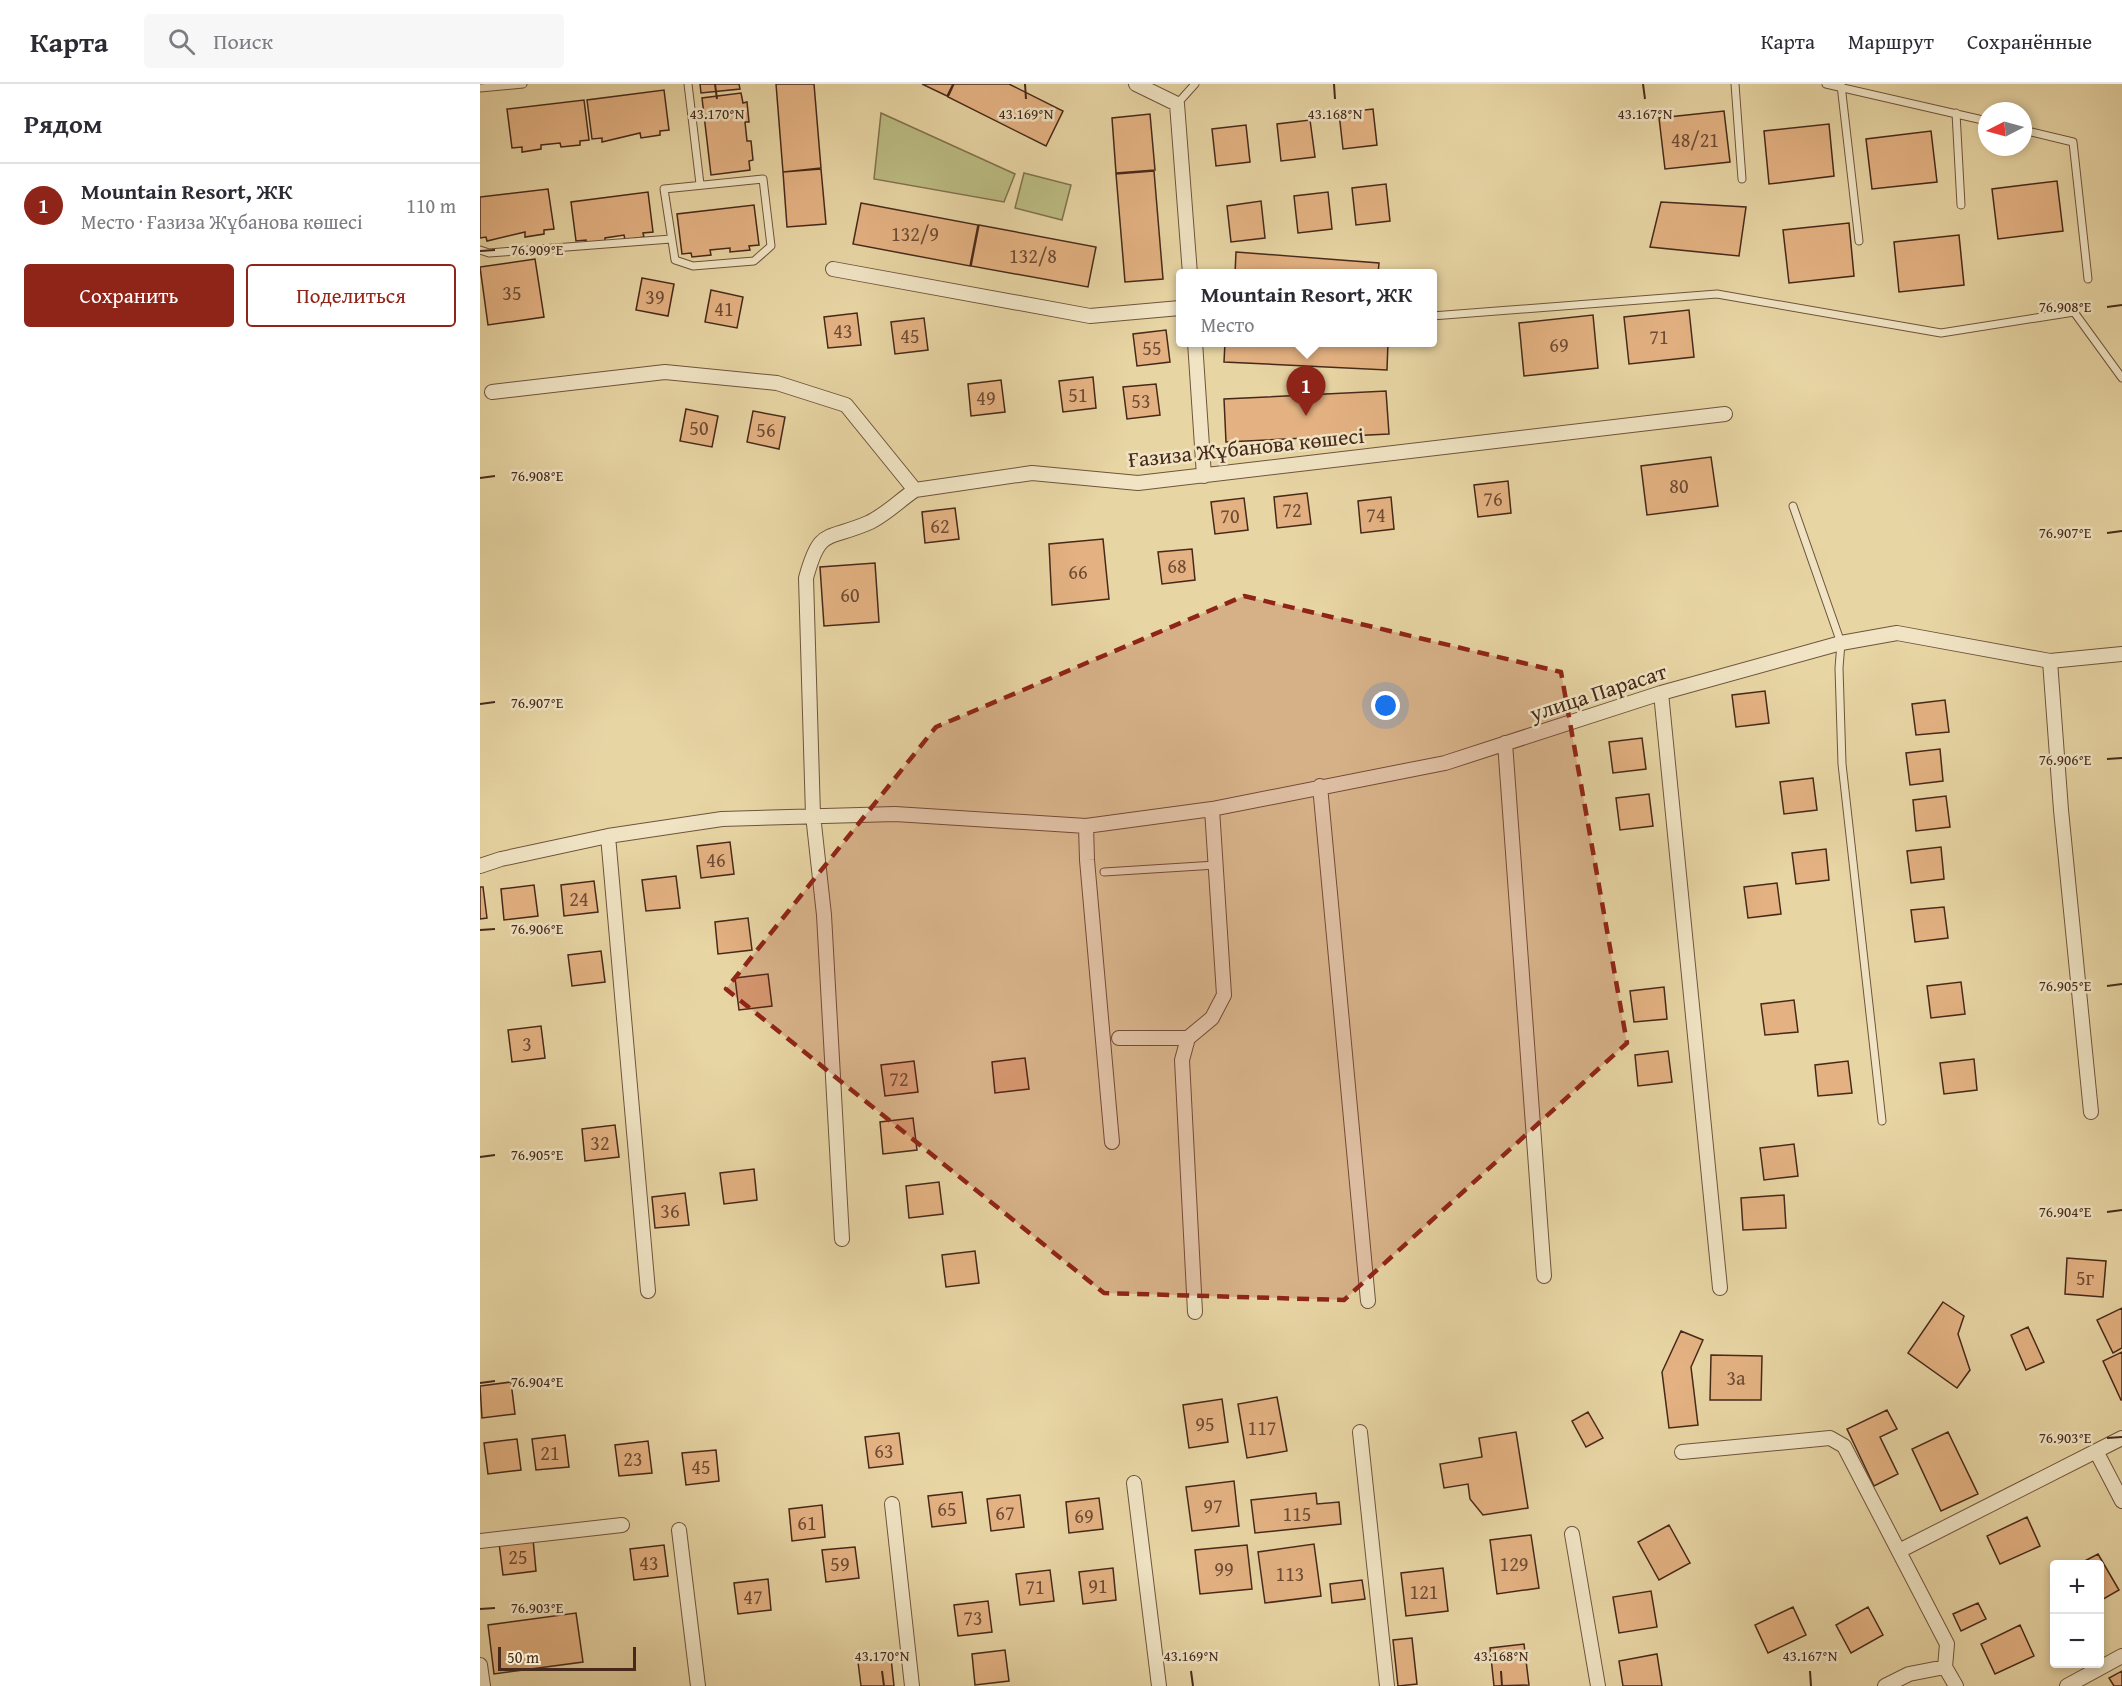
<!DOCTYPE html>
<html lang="ru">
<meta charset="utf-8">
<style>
:root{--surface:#fff;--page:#f7f7f7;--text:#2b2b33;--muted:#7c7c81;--line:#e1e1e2;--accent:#8f2418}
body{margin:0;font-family:"Gentium Book Plus",serif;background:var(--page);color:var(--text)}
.controls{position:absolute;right:18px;bottom:18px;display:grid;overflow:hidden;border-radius:6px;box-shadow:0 3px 9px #0003}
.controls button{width:54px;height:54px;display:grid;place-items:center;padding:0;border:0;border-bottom:2px solid var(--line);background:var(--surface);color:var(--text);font:30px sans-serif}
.compass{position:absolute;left:1498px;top:18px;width:54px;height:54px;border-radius:50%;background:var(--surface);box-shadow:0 3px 9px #0003;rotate:264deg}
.scale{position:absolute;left:18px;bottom:15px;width:138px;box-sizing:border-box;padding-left:6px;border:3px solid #47291a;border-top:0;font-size:16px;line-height:21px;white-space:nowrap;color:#47291a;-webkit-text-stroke:4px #f0e4c4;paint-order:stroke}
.you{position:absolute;left:906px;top:622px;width:21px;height:21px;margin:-15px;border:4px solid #fff;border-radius:50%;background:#1a73e8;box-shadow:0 0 0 9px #1a73e833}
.badge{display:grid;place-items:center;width:39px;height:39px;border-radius:50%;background:var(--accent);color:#fff;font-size:20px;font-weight:700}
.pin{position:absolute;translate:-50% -50px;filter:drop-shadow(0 2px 3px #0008)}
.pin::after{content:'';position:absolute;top:32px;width:21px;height:18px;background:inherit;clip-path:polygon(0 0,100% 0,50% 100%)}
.popup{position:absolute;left:696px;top:185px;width:261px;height:78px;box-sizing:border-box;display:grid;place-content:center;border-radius:6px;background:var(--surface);filter:drop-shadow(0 2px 4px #0005);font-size:20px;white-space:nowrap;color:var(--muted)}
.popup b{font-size:22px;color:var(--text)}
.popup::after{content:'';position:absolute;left:50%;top:100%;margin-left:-12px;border:12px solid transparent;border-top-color:var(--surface)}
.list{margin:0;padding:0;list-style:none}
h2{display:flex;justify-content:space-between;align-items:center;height:78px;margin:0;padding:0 24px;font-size:26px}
h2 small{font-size:20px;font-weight:400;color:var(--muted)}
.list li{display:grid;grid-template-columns:39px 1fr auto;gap:18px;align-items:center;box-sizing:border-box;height:84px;padding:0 24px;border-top:2px solid var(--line)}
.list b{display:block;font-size:22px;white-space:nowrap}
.list p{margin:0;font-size:20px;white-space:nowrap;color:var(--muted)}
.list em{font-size:20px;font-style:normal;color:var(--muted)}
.actions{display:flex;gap:12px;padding:18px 24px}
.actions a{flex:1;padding:14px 0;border:2px solid var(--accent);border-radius:6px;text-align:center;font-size:21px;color:var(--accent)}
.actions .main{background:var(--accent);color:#fff}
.icon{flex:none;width:33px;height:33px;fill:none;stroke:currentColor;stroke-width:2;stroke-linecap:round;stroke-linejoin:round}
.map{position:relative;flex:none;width:1642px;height:1602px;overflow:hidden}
header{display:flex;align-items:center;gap:36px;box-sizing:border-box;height:84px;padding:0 30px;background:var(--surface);border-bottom:2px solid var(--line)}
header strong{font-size:28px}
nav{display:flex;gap:33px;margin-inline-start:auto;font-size:21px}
.search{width:420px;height:54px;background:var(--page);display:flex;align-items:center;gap:15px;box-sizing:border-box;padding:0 21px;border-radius:6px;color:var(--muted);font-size:22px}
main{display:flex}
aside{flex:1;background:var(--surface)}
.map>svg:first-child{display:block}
.green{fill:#bbbc82;stroke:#81724e;stroke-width:1.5}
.building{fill:#e4b282;stroke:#47291a;stroke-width:1.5}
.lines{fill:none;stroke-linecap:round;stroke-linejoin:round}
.service-casing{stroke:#6f543c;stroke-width:9}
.minor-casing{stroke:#6f543c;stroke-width:16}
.service{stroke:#f0e4c4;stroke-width:7}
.minor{stroke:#f0e4c4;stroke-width:14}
.marked{fill:#8f2418;fill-opacity:0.2;stroke:#8f2418;stroke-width:4.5;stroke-dasharray:12 8;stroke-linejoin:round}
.ticks{fill:none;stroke:#47291a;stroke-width:2}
.labels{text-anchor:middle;stroke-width:5;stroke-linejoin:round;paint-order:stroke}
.number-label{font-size:20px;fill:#6e4b34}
.street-label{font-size:22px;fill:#47291a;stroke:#f0e4c4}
.ticks-label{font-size:15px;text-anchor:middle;fill:#47291a;stroke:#f0e4c4;stroke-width:5;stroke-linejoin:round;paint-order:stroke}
</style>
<header>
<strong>Карта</strong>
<div class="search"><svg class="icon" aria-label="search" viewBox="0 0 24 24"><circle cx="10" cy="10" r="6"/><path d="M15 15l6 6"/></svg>Поиск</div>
<nav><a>Карта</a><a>Маршрут</a><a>Сохранённые</a></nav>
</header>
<main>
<aside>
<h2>Рядом<small></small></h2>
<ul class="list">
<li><span class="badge">1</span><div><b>Mountain Resort, ЖК</b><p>Место · Ғазиза Жұбанова көшесі</p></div><em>110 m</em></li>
</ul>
<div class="actions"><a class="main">Сохранить</a><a>Поделиться</a></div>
</aside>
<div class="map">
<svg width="1642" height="1602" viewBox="0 0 1642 1602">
<rect width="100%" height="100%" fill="#e8d5a4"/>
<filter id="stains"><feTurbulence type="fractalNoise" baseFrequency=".00333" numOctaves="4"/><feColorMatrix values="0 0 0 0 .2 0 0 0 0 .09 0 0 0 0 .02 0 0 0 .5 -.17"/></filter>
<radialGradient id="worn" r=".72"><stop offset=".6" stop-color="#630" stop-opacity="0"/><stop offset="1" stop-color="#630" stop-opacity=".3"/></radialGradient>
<path class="green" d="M 401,29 L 535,90 L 524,118 L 394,95 Z
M 544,89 L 591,101 L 582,136 L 535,124 Z"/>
<path class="building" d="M 220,0 L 259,0 L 260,5 L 221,9 Z
M 296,0 L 334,0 L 341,84 L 303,88 Z
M 442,0 L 473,0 L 467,12 Z
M 474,0 L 529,0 L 583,27 L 566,62 L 468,13 Z
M 184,6 L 189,46 L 180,47 L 180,51 L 161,54 L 160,49 L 122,58 L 122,54 L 112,55 L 107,16 Z
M 261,9 L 263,19 L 267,18 L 269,38 L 265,38 L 267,57 L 271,57 L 273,76 L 269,77 L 270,86 L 231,91 L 222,14 Z
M 104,16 L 109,56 L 100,57 L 100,61 L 81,63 L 80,59 L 61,61 L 61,65 L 42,68 L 42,63 L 32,64 L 27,25 Z
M 893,25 L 897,61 L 863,65 L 859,29 Z
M 1244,27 L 1250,78 L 1185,85 L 1179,34 Z
M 670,30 L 675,86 L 636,89 L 632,34 Z
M 830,36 L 835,73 L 801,77 L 797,40 Z
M 1349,40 L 1354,92 L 1289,100 L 1284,47 Z
M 766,41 L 770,78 L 736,82 L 732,45 Z
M 1451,47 L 1457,98 L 1392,105 L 1386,55 Z
M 341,85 L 346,140 L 307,143 L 303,88 Z
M 674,87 L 683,195 L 645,198 L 636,90 Z
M 1577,97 L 1583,147 L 1518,155 L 1512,105 Z
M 906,100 L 910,137 L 876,141 L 872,104 Z
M 68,105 L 74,145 L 64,146 L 64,150 L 45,153 L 45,148 L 7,157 L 6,153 L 0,154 L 0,113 Z
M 168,108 L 173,148 L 163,149 L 164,153 L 145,156 L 144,151 L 125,154 L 125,158 L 106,160 L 106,156 L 96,157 L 91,118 Z
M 848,108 L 852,145 L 818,149 L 814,112 Z
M 781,117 L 785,154 L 751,158 L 747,122 Z
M 1181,118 L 1266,123 L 1259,172 L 1170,163 Z
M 381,119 L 498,141 L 490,182 L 373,160 Z
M 274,121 L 279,161 L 269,162 L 270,166 L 250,168 L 250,164 L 230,166 L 231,171 L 212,173 L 211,169 L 202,170 L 197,130 Z
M 1369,139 L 1374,192 L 1309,199 L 1303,146 Z
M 499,141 L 616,163 L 608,203 L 491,182 Z
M 1479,151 L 1484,201 L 1419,208 L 1414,158 Z
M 756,168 L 899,179 L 898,190 L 755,190 Z
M 55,175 L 64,233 L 8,241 L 0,183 Z
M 162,194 L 194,200 L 188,232 L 156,226 Z
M 231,206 L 263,213 L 257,244 L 225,238 Z
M 1209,226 L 1214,273 L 1149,280 L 1144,233 Z
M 377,229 L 381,261 L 348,264 L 344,233 Z
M 1113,231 L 1118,284 L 1044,292 L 1039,239 Z
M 444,234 L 448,266 L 415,270 L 411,238 Z
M 686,246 L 690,278 L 657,282 L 653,250 Z
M 745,258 L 908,258 L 907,286 L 744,278 Z
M 613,293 L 616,324 L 583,328 L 579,297 Z
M 521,296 L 525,328 L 491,332 L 488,300 Z
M 676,300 L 680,331 L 647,335 L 643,303 Z
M 906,307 L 909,350 L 746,358 L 744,315 Z
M 206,325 L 238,332 L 232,363 L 200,357 Z
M 273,327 L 305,333 L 299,365 L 267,358 Z
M 1231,373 L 1238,422 L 1167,431 L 1161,382 Z
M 1028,397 L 1031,429 L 998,433 L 994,401 Z
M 827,409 L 831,440 L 797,444 L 794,413 Z
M 911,413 L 914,445 L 881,449 L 878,417 Z
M 764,414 L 768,446 L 735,450 L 731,418 Z
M 475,424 L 479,455 L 445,459 L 442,428 Z
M 623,455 L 629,515 L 572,521 L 569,460 Z
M 712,465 L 715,496 L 682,500 L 678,468 Z
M 395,479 L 399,538 L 344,542 L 340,483 Z
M 1285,607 L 1289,639 L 1256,643 L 1252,611 Z
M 1465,616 L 1469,648 L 1436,651 L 1432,620 Z
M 1162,654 L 1166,685 L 1133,689 L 1129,658 Z
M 1460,665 L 1463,697 L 1430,701 L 1426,669 Z
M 1333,694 L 1337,726 L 1304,730 L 1300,698 Z
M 1169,710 L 1173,742 L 1140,746 L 1136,714 Z
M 1466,712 L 1470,743 L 1436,747 L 1433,716 Z
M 250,758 L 254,790 L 221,794 L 217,762 Z
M 1461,763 L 1464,795 L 1431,799 L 1427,767 Z
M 1346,765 L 1349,796 L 1316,800 L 1312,769 Z
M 196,792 L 200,824 L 166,827 L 162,796 Z
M 114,797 L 118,828 L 84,832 L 81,801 Z
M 1297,799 L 1301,830 L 1268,834 L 1264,803 Z
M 54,801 L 58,832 L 24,836 L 21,805 Z
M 0,803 L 3,803 L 7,834 L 0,835 Z
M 1464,823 L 1468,854 L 1435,858 L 1431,826 Z
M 268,834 L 272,866 L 238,870 L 235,838 Z
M 121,867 L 125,898 L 92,902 L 88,871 Z
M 288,890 L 292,922 L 259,926 L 255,894 Z
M 1481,898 L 1485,930 L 1451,934 L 1447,902 Z
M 1184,903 L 1187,935 L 1154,938 L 1150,907 Z
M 1314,916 L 1318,948 L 1285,951 L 1281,920 Z
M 61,942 L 65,974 L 32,978 L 28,946 Z
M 1188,967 L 1192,998 L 1158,1002 L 1155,971 Z
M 545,974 L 549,1005 L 515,1009 L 512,978 Z
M 1494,975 L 1497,1006 L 1464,1010 L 1460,979 Z
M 434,977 L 438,1008 L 405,1012 L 401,981 Z
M 1368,977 L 1372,1009 L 1338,1012 L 1335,981 Z
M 433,1034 L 437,1066 L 403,1070 L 400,1038 Z
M 135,1041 L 139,1073 L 105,1077 L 102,1045 Z
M 1314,1060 L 1318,1092 L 1284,1096 L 1280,1064 Z
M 274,1085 L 277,1116 L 244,1120 L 240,1089 Z
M 459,1098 L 463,1130 L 429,1134 L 426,1102 Z
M 205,1109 L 209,1141 L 175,1144 L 172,1113 Z
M 1304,1111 L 1306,1144 L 1263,1146 L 1261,1114 Z
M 495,1167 L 499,1199 L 466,1203 L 462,1171 Z
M 1587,1174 L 1626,1177 L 1623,1213 L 1585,1210 Z
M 1463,1218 L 1484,1232 L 1478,1250 L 1490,1286 L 1477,1304 L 1428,1269 Z
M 1642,1224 L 1642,1264 L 1633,1269 L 1617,1236 Z
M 1548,1243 L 1564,1278 L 1546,1286 L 1531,1251 Z
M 1201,1247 L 1223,1256 L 1211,1283 L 1218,1341 L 1189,1344 L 1182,1288 Z
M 1642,1268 L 1642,1316 L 1641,1316 L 1623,1277 Z
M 1231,1271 L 1282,1272 L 1281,1316 L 1230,1316 Z
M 31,1298 L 35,1330 L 2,1334 L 0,1302 Z
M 797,1313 L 807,1367 L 767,1374 L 758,1320 Z
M 742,1315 L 748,1358 L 709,1364 L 703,1321 Z
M 1407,1326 L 1417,1345 L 1400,1353 L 1418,1390 L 1394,1402 L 1367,1345 Z
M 1108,1328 L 1123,1354 L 1106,1363 L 1092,1337 Z
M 1036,1348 L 1048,1424 L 1003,1431 L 990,1415 L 988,1400 L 964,1404 L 960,1380 L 1002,1373 L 999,1354 Z
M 1468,1348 L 1498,1410 L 1461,1427 L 1432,1365 Z
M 419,1349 L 423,1380 L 389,1384 L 385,1353 Z
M 85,1351 L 89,1383 L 56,1386 L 52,1355 Z
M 37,1355 L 41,1386 L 8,1390 L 4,1359 Z
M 168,1357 L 172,1389 L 139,1392 L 135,1361 Z
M 236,1366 L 239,1397 L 206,1401 L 202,1369 Z
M 754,1397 L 759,1442 L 712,1447 L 706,1403 Z
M 482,1408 L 486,1439 L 452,1443 L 448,1412 Z
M 836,1409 L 837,1420 L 859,1418 L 861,1440 L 775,1449 L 771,1416 Z
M 540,1411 L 544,1443 L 511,1447 L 507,1415 Z
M 619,1414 L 623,1445 L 589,1449 L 586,1418 Z
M 342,1421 L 345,1453 L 312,1457 L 309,1425 Z
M 1547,1433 L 1560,1462 L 1520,1480 L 1507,1452 Z
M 1189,1441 L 1210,1479 L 1179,1496 L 1158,1458 Z
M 1051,1451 L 1059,1504 L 1017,1510 L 1010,1456 Z
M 53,1455 L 56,1487 L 23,1491 L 19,1459 Z
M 834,1460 L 841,1512 L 785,1519 L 778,1468 Z
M 184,1461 L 188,1492 L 154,1496 L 150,1465 Z
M 767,1461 L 772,1505 L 720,1510 L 715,1466 Z
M 375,1463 L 379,1494 L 346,1498 L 342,1466 Z
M 1618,1470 L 1639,1506 L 1620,1517 L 1620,1480 L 1599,1480 Z
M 633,1484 L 636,1516 L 603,1520 L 599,1488 Z
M 963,1484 L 968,1527 L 926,1532 L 921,1489 Z
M 570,1486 L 574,1517 L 540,1521 L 536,1490 Z
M 288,1495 L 291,1526 L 258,1530 L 254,1499 Z
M 882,1496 L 885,1515 L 852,1519 L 850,1500 Z
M 1171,1507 L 1177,1543 L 1139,1549 L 1133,1513 Z
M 508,1517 L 512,1548 L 478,1552 L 474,1521 Z
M 1498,1519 L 1506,1535 L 1481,1547 L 1473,1530 Z
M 1313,1523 L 1326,1551 L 1288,1569 L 1275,1541 Z
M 1388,1523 L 1403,1551 L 1371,1569 L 1356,1541 Z
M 96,1529 L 103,1578 L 14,1590 L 8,1541 Z
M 1540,1541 L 1554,1572 L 1515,1590 L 1501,1560 Z
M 932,1554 L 937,1600 L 918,1602 L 913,1556 Z
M 1044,1560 L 1049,1601 L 1014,1602 L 1010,1564 Z
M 525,1566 L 529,1597 L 495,1601 L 492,1570 Z
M 1177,1570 L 1182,1602 L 1143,1602 L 1139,1577 Z
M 411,1574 L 414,1602 L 381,1602 L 378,1578 Z
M 1642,1587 L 1642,1602 L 1634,1602 L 1629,1594 Z"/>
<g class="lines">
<defs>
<path id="service" d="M 208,0 L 220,100
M 1255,0 L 1262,95
M 1346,0 L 1507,37
M 1361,1 L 1379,157
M 0,4 L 43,0
M 697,20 L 715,0
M 1476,29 L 1481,121
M 1543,46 L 1593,58 L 1608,195
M 283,95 L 291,162 L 274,177 L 213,182 L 195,176 L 184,105 Z
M 0,166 L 9,169 L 191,155
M 952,232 L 1237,210 L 1461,249 L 1594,228 L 1642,294
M 1313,422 L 1361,559 L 1359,584 L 1362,680 L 1402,1037
M 624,788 L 736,781"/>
<path id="minor" d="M 656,0 L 697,20 L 710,190
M 353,185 L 610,232 L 700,224
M 715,258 L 724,392
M 12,308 L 185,288 L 297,299 L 366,321 L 435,406 L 552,389 L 658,399 L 1245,330
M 1570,577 L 1581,726 L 1611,1028
M 1181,609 L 1240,1204
M 1025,659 L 1064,1192
M 840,702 L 888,1217
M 606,742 L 607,776 L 632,1058
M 128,752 L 168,1207
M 0,782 L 21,775 L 128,752 L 242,735 L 415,730 L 606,742 L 732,725 L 965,679 L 1181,609 L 1361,559 L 1417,549 L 1570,577 L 1642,570
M 639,954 L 708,954
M 362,1155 L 344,831 L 333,731 L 326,494 C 340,443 346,457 388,439 C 404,432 420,416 435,406
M 715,1228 L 702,976 L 708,954 L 732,934 L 744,911 L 732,725
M 880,1348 L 907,1602
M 1616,1367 L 1642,1417
M 1202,1368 L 1350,1354 L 1364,1362 L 1467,1560 L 1465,1583
M 654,1399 L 679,1602
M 412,1420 L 432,1602
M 199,1446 L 218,1602
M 1092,1450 L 1118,1602
M 0,1457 L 142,1441
M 1419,1467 L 1642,1354
M 0,1581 L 3,1602
M 1405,1602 L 1429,1590 L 1465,1583 L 1476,1602
M 1587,1602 L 1642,1572"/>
</defs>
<use href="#service" class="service-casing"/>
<use href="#minor" class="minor-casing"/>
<use href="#service" class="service"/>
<use href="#minor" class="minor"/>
</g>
<path class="marked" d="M 764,512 L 1081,588 L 1147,959 L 864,1216 L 624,1209 L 246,905 L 456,643 Z"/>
<path class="ticks" d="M 235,0 L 237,15M 545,0 L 546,15M 854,0 L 855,15M 1163,0 L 1165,15M 0,167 L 15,166M 1627,223 L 1642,221M 0,394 L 15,392M 1627,449 L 1642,447M 0,620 L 15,618M 1627,675 L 1642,674M 0,846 L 15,845M 1627,902 L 1642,900M 0,1073 L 15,1071M 1627,1128 L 1642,1126M 0,1299 L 15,1297M 1627,1354 L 1642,1353M 0,1525 L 15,1524M 402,1587 L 404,1602M 711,1587 L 713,1602M 1021,1587 L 1022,1602M 1330,1587 L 1331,1602"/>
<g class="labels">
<g class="number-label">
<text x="1215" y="63">48/21</text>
<text x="435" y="157">132/9</text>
<text x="553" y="179">132/8</text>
<text x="32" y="216">35</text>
<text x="175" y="220">39</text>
<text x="244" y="232">41</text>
<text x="363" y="254">43</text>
<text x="430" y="259">45</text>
<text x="1179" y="260">71</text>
<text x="1079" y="268">69</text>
<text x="672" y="271">55</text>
<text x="598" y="318">51</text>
<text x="506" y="321">49</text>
<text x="661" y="324">53</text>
<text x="219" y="351">50</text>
<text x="286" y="353">56</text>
<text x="1199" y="409">80</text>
<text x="1013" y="422">76</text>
<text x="812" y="433">72</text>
<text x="896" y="438">74</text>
<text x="750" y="439">70</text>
<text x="460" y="449">62</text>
<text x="697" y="489">68</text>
<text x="598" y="495">66</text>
<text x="370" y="518">60</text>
<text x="236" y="783">46</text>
<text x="99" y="822">24</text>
<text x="47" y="967">3</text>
<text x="419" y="1002">72</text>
<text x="120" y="1066">32</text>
<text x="190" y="1134">36</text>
<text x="1605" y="1201">5г</text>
<text x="1256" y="1301">3а</text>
<text x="725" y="1347">95</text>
<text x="782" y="1351">117</text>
<text x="404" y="1374">63</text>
<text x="70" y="1376">21</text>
<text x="153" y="1382">23</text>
<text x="221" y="1390">45</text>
<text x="733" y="1429">97</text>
<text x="467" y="1432">65</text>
<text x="525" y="1436">67</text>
<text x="817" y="1437">115</text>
<text x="604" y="1439">69</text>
<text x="327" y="1446">61</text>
<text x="38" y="1480">25</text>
<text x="169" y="1486">43</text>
<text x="360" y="1487">59</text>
<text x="1034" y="1487">129</text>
<text x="744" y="1492">99</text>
<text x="810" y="1497">113</text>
<text x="618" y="1509">91</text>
<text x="555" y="1510">71</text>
<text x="944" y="1515">121</text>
<text x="273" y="1520">47</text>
<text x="493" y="1541">73</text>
</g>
<g class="street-label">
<text transform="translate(766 363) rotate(-6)" y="8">Ғазиза Жұбанова көшесі</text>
<text transform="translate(1118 608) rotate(-18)" y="8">улица Парасат</text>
</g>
</g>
<g class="ticks-label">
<text x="237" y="35">43.170°N</text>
<text x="546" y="35">43.169°N</text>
<text x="855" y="35">43.168°N</text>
<text x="1165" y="35">43.167°N</text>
<text x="57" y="171">76.909°E</text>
<text x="1585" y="228">76.908°E</text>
<text x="57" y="397">76.908°E</text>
<text x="1585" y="454">76.907°E</text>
<text x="57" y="624">76.907°E</text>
<text x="1585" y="681">76.906°E</text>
<text x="57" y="850">76.906°E</text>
<text x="1585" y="907">76.905°E</text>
<text x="57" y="1076">76.905°E</text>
<text x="1585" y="1133">76.904°E</text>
<text x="57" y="1303">76.904°E</text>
<text x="1585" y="1359">76.903°E</text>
<text x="57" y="1529">76.903°E</text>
<text x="402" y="1577">43.170°N</text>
<text x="711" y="1577">43.169°N</text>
<text x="1021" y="1577">43.168°N</text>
<text x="1330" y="1577">43.167°N</text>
</g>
<rect width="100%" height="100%" filter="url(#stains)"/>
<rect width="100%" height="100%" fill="url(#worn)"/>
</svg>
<div class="controls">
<button>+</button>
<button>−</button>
</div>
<svg class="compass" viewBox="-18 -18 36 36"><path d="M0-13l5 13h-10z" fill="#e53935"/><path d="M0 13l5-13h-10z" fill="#7c7c81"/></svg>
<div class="scale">50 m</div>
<div class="you"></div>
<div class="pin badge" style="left:826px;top:332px">1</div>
<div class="popup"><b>Mountain Resort, ЖК</b>Место</div>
</div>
</main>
